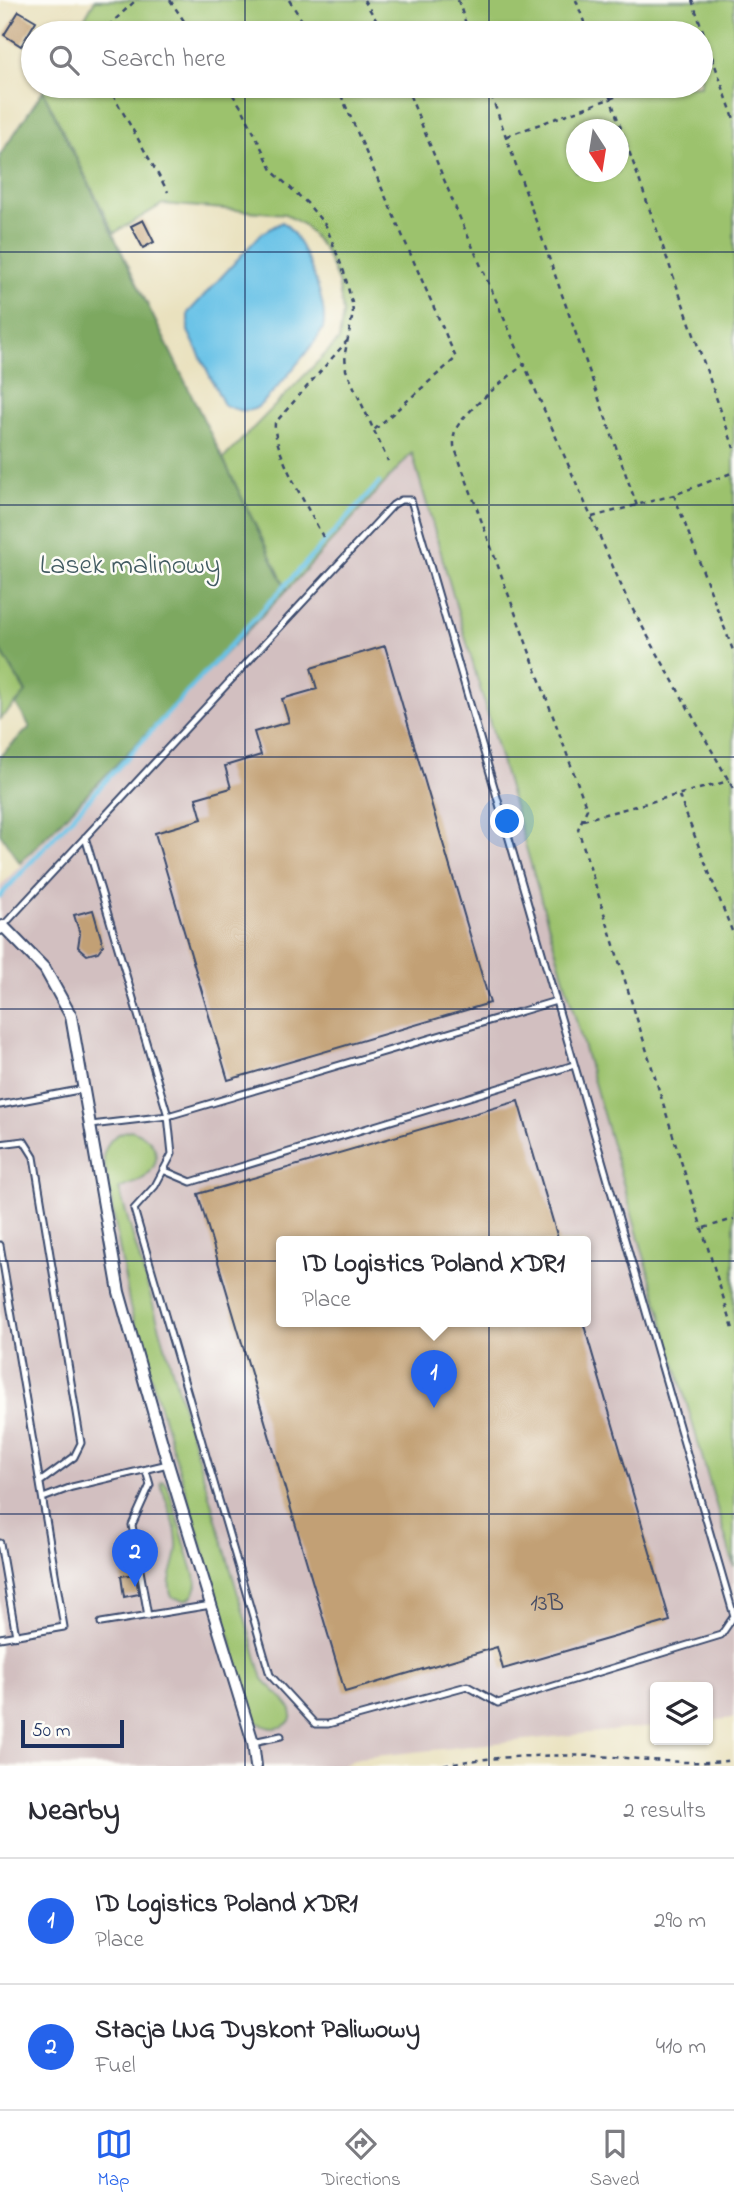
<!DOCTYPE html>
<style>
:root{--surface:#fff;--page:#f2f2f3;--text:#2b2b33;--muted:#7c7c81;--line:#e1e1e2;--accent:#2563eb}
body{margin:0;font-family:"Indie Flower",sans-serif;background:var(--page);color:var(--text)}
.controls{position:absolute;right:21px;bottom:21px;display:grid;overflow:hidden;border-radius:7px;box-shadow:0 2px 5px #0004}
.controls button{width:63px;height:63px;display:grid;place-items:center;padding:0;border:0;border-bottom:2px solid var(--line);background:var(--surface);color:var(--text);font:35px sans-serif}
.compass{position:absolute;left:566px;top:119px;width:63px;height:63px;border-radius:50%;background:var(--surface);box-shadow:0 2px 5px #0004;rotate:168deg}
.scale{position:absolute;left:21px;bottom:18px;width:103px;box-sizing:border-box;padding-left:7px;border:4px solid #1b2f5e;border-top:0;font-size:19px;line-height:24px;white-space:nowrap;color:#1b2f5e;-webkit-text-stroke:5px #fdfcf7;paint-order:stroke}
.you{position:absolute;left:508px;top:822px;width:24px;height:24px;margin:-18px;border:5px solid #fff;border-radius:50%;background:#1a73e8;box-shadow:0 0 0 10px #1a73e833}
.badge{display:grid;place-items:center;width:46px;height:46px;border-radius:50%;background:var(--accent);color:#fff;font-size:23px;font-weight:700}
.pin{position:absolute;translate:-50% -58px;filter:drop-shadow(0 2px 4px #0008)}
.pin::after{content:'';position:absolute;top:37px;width:24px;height:21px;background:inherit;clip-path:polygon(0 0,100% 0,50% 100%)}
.popup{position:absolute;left:276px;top:1236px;width:315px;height:91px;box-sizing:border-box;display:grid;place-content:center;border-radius:7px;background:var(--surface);filter:drop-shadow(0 2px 5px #0005);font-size:23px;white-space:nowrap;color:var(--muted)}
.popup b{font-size:26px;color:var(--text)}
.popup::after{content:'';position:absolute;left:50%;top:100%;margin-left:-14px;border:14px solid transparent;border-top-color:var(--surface)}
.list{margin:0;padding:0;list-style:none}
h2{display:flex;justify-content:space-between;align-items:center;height:91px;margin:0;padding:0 28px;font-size:30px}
h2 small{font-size:23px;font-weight:400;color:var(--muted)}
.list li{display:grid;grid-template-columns:46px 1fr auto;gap:21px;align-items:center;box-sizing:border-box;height:126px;padding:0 28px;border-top:2px solid var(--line)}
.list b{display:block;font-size:26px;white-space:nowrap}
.list p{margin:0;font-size:23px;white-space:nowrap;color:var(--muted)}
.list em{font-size:23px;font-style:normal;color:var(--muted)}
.icon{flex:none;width:38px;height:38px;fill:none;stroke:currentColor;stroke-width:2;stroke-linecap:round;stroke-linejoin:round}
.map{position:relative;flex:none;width:734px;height:1766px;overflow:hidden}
.search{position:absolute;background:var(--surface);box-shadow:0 2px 5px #0004;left:21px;right:21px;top:21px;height:77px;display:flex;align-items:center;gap:18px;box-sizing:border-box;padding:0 24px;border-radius:38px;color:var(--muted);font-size:26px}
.sheet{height:343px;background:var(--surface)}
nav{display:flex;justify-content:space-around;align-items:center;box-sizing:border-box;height:98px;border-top:2px solid var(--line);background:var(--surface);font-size:19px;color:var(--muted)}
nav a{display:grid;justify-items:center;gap:4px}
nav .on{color:var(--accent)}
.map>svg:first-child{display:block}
.industrial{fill:#d2bfc0;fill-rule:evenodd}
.green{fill:#9cc26d;stroke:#5c7866;stroke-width:2;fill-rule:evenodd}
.forest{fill:#7da860;stroke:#4c6c5f;stroke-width:2}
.water{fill:#6ac3e7;stroke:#4279a2;stroke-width:2}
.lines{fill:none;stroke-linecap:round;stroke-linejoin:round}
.stream{stroke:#6ac3e7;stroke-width:4.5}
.building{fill:#c2a074}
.lane-casing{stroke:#3a4a6c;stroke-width:9}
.street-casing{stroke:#3a4a6c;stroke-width:14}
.path{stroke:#3a4a6c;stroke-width:2.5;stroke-dasharray:5 5;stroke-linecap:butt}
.lane{stroke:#fff;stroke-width:5}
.street{stroke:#fff;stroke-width:10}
.grid{fill:none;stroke:#1b2f5e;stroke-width:2;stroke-opacity:0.55}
.labels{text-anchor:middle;stroke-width:5;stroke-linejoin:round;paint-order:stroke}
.number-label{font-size:24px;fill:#454b64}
.park-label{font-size:28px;fill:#425b62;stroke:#fdfcf7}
</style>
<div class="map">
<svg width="734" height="1766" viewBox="0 0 734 1766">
<rect width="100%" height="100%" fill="#fdfcf7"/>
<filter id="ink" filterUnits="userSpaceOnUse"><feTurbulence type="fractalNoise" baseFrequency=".0143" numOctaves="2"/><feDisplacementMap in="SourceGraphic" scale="14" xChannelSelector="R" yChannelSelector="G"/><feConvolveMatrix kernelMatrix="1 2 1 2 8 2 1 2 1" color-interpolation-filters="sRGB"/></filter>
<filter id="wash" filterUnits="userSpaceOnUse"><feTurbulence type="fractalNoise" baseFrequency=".00686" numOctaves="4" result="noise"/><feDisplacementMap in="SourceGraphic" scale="28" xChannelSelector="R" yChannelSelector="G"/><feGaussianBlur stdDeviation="1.57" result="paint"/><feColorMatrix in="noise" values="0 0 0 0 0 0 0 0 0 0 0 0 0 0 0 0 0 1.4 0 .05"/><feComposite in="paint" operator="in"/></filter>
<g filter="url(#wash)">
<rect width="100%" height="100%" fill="#e9e1be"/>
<path class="industrial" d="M 412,453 L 734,1567 L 734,1718 L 708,1721 L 708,1687 L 655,1687 L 655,1726 L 358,1758 L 342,1766 L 0,1766 L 0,886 L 287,590 ZM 282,1242 L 586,1242 L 586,1322 L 282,1322 Z"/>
<path class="green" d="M 95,0 L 734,0 L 734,1567 L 412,453 L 287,590 L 223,459 L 339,340 L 343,313 L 338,282 L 324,249 L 305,226 L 285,214 L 163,204 L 114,233 L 43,91 L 46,86 L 701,86 L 701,33 L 76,33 ZM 576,130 L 618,130 L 618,172 L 576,172 Z
M 0,649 L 26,693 L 0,719 Z
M 130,1130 C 153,1135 167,1158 145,1177 C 138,1183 127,1185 119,1189 L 263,1679 C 271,1688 284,1698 290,1708 C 299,1726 269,1737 254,1718 L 130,1307 L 103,1156 C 108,1140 114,1134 130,1130 Z
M 164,1481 L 168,1487 L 197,1585 C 193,1600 186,1602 172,1597 C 165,1580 176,1566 177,1548 C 178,1528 168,1507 162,1488 L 161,1482 Z"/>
<path class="forest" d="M 43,91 L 287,590 L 20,863 L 0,833 L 0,756 L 30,727 L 16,704 L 26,692 L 0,649 L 0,155 Z"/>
<path class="water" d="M 282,222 C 301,232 330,307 323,328 C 319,339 264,406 254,409 C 242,413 234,409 224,405 L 188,331 L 188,313 L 262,233 Z"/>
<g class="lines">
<path class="stream" d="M 0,896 L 379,483"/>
</g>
<g id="blocks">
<path class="building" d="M 19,11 L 36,21 L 21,46 L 4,35 Z
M 143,220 L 154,242 L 143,248 L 131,226 Z
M 385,646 L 490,1003 L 228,1080 L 155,833 L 202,819 L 196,798 L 231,788 L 225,766 L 261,755 L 254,732 L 289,722 L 282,699 L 317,689 L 311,668 Z
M 93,910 L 103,945 L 98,952 L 87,955 L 78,947 L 80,934 L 74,915 Z
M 518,1101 L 559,1242 L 282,1242 L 282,1322 L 583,1322 L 670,1621 L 503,1669 L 497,1647 L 345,1692 L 198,1194 Z
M 135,1574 L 139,1594 L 124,1597 L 121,1576 Z"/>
</g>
</g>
<g filter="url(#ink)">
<use href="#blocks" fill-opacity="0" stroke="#3a4a6c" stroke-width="2"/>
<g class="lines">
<defs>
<path id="lane" d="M 85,837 L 168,1116 L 172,1154 L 155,1186 L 134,1209 L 270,1675 L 315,1724 L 328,1724 L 467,1686 L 498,1703 L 721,1635 L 734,1616 L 556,1001 L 168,1116 L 91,1125
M 3,926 L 393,505 L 401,500 L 411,500 L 556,1001
M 0,1105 L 84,1089
M 0,1144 L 24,1141 L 34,1157 L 81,1443 L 74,1457 L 40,1482
M 163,1170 L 191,1182 L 574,1065
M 0,1245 L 64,1627 L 0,1638
M 146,1471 L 150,1485 L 132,1525 L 148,1616
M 43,1498 L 72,1487 L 168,1464
M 0,1543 L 16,1636
M 101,1623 L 211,1605
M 253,1742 L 281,1736"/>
<path id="street" d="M 0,929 L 3,926 L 45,969 L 71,1016 L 119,1292 L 168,1464 L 253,1742 L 256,1766"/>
</defs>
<use href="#lane" class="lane-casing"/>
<use href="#street" class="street-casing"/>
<path class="path" d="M 170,0 L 192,33
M 289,0 L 310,33
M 364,0 L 384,33
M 458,0 L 469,33
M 576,0 L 588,33
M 692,0 L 734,119
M 101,33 L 136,0
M 701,66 L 714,61
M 108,86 L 168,192
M 227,86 L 243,110 L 273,172 L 307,203 L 326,226 L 344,272 L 352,303 L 353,313 L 345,353 L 346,370 L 388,461
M 337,86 L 456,358 L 374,430
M 406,86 L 456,209 L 628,601 L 734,790
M 488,86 L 637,506
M 606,86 L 734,448
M 507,136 L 645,86
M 526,363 C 509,376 464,412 456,429 C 453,435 454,440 454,446 L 587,809 L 578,829 L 734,1332
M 674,495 L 734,653
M 592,517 L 674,495 L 734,472
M 323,537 C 310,511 272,450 275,423 L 347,341
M 679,796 L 734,936
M 583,820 L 729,781
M 704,1228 L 734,1219
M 434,1766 C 488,1757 540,1754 595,1756 C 642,1758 687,1766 734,1760"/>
<use href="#lane" class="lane"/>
<use href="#street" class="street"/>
</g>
</g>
<path class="grid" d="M 245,0 L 245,33M 489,0 L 489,33M 245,86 L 245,1766M 489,86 L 489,1766M 0,252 L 734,252M 0,505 L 734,505M 0,757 L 734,757M 0,1009 L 734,1009M 0,1261 L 734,1261M 0,1514 L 734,1514"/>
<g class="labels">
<g class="number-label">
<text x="547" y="1610">13B</text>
</g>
<g class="park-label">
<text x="130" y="573">Lasek malinowy</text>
</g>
</g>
</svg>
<div class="controls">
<button><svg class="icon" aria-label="layers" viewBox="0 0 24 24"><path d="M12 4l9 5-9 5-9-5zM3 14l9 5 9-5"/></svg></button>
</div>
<svg class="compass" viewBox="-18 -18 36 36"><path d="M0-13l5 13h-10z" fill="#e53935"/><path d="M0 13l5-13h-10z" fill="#7c7c81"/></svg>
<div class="scale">50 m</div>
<div class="you"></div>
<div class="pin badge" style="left:434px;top:1408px">1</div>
<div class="popup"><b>ID Logistics Poland XDR1</b>Place</div>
<div class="pin badge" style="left:135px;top:1587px">2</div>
<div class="search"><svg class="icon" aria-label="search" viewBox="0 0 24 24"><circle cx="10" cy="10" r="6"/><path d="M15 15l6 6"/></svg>Search here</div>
</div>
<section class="sheet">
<h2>Nearby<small>2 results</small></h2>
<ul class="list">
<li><span class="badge">1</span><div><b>ID Logistics Poland XDR1</b><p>Place</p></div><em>290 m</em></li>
<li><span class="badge">2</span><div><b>Stacja LNG Dyskont Paliwowy</b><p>Fuel</p></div><em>410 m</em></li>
</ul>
</section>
<nav>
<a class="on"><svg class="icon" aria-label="map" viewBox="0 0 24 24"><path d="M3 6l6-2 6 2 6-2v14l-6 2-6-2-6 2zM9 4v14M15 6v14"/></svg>Map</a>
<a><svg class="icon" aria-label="directions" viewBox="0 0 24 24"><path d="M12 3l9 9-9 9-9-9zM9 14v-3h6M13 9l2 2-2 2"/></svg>Directions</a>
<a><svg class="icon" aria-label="saved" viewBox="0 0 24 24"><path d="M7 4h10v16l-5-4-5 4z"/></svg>Saved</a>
</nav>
